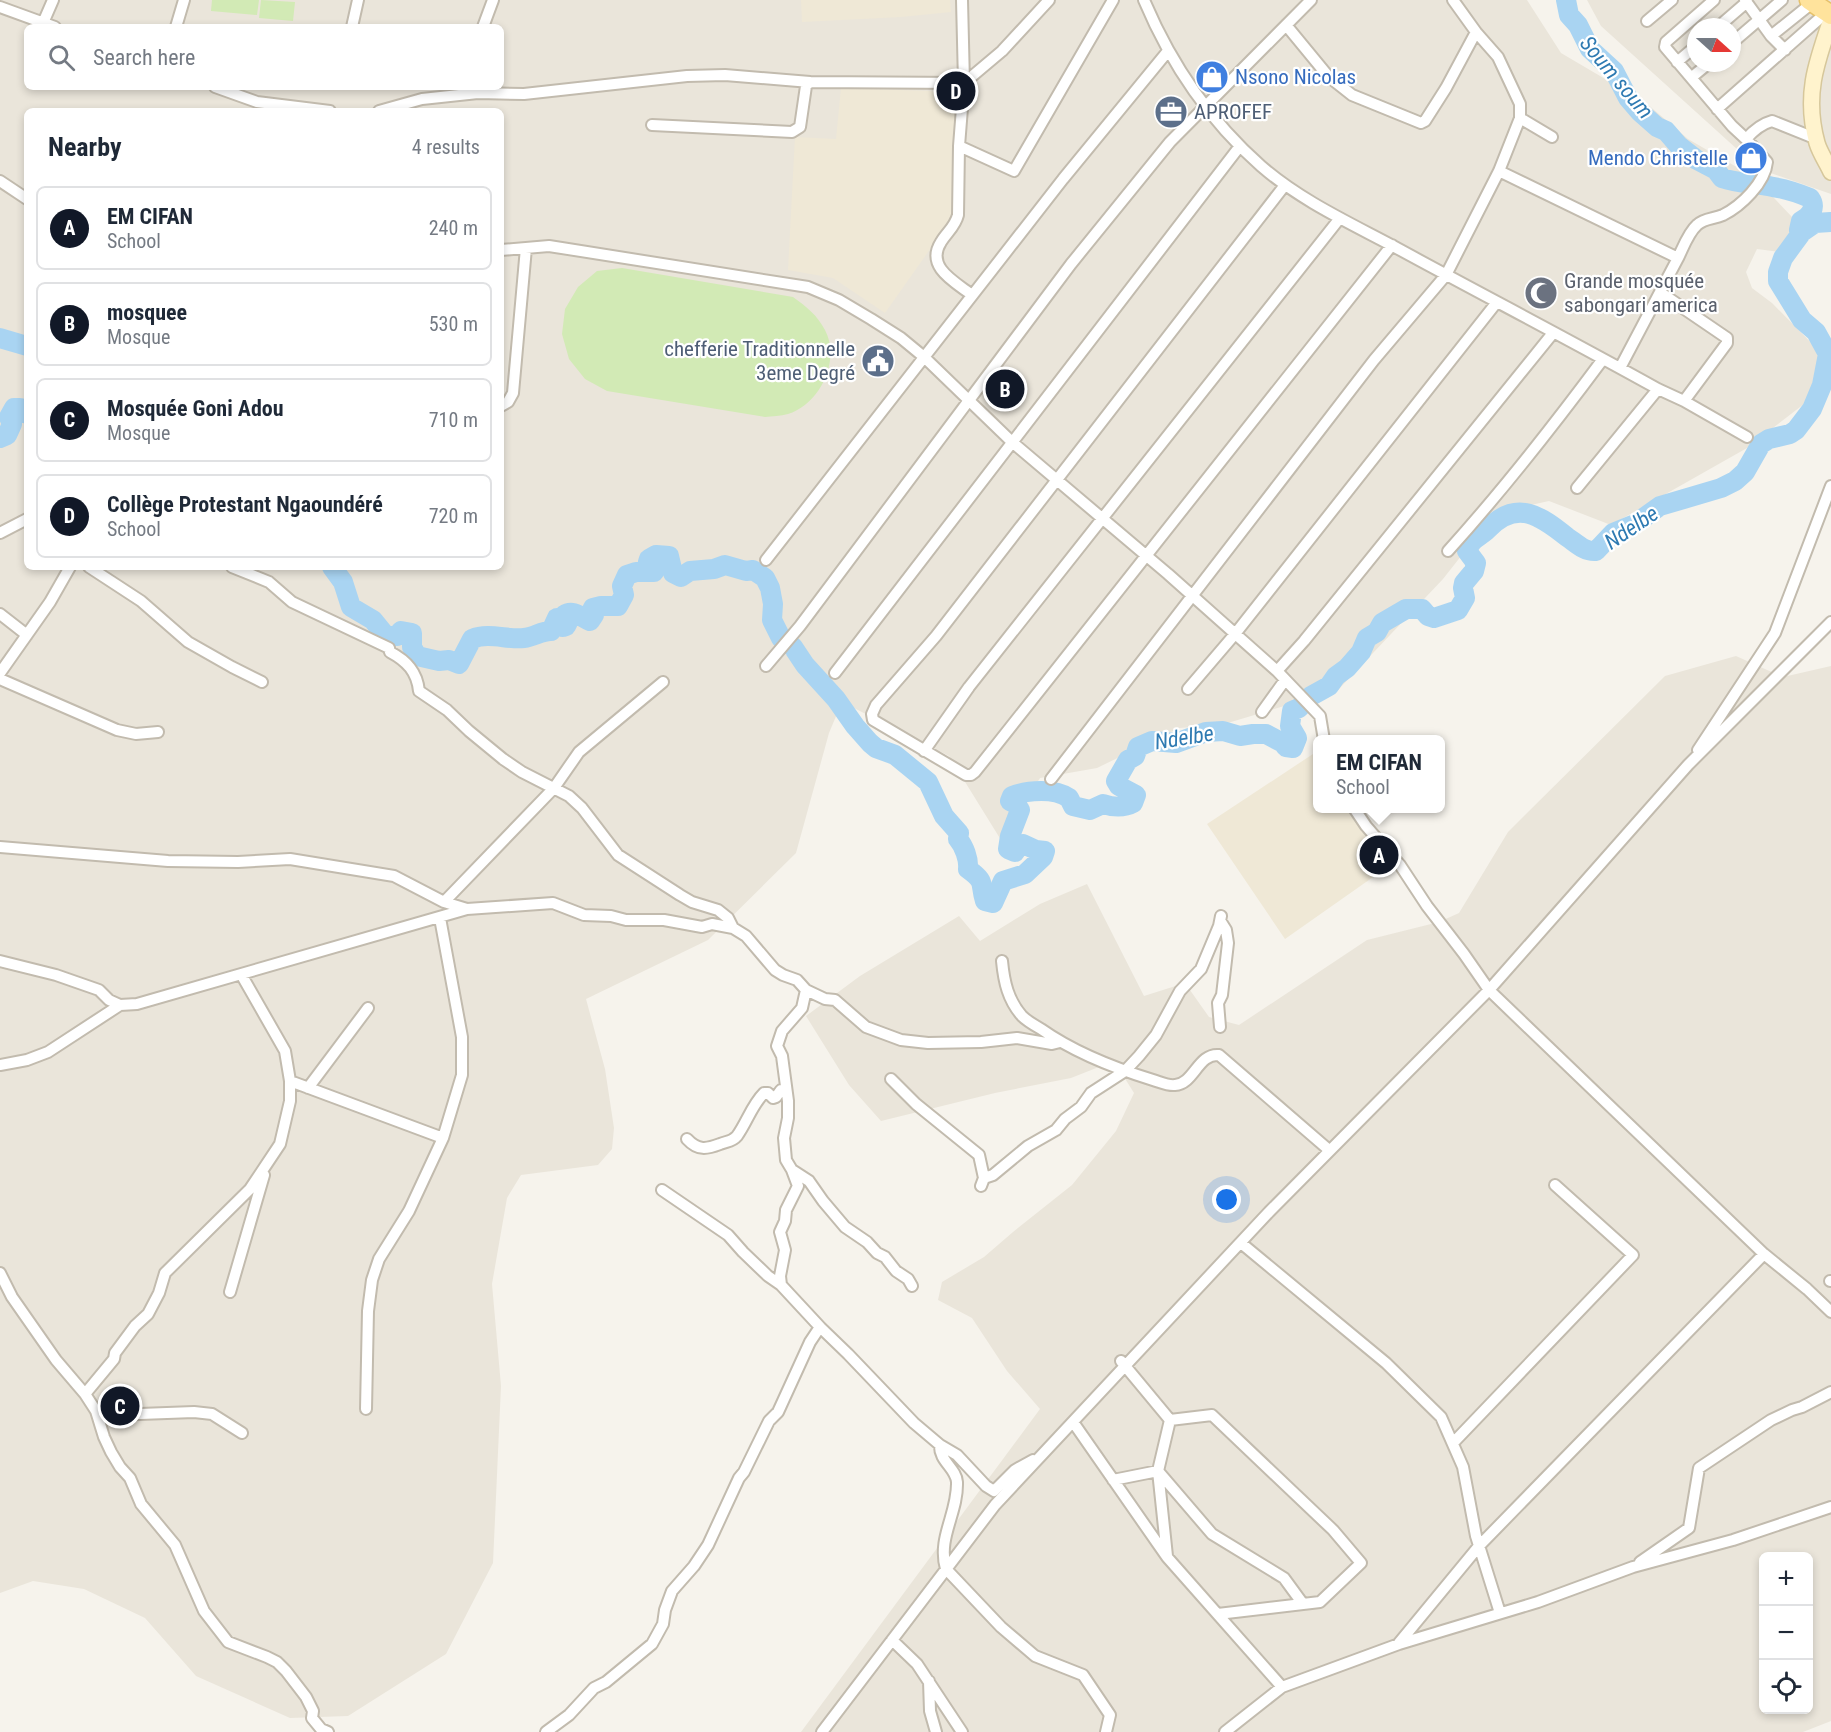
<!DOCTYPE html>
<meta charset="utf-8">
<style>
:root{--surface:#fff;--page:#f2f2f3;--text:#1f2937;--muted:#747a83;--line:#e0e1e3;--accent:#111827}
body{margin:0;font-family:"Roboto Condensed",sans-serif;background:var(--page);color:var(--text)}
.controls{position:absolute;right:18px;bottom:18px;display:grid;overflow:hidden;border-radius:9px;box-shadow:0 3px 9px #0003}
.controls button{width:54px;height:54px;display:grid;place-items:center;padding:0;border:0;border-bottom:2px solid var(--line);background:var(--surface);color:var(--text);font:30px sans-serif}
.compass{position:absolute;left:1687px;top:18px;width:54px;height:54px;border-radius:50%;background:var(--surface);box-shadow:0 3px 9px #0003;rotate:111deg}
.you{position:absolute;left:1227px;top:1200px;width:21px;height:21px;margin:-15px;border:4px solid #fff;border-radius:50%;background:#1a73e8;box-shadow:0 0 0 9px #1a73e833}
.badge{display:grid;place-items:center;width:39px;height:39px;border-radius:50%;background:var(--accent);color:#fff;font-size:20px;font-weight:700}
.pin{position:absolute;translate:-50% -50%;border:3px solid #fff;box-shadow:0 2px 6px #0006}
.popup{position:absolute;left:1313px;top:735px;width:132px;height:78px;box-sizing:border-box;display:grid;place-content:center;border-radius:9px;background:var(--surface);filter:drop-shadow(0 2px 4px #0005);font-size:20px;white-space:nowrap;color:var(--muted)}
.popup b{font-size:22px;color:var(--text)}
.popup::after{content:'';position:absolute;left:50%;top:100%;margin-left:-12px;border:12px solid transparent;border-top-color:var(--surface)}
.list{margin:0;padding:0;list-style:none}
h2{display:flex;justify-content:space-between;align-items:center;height:78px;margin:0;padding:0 24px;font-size:26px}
h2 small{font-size:20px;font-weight:400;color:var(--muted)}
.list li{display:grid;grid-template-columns:39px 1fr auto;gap:18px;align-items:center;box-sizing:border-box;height:84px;margin:0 12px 12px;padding:0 12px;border:2px solid var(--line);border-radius:9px}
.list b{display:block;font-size:22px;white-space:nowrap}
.list p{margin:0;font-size:20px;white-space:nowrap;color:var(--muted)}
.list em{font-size:20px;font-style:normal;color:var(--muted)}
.icon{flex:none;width:33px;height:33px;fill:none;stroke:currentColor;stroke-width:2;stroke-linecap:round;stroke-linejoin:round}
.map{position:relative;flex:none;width:1831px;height:1732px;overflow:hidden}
.search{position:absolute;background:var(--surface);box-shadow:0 3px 9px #0003;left:24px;top:24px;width:480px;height:66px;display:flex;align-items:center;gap:15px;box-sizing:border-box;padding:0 21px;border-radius:9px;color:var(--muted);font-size:22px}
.panel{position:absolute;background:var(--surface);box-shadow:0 3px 9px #0003;left:24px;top:108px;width:480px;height:462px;border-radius:9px}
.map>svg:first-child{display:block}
.residential{fill:#eae5da;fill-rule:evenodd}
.education{fill:#efe8d6}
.green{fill:#d2eab5}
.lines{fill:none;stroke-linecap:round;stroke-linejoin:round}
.river{stroke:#a9d4f2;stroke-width:20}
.minor-casing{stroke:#c2bbae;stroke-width:14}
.secondary-casing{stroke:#d6c79b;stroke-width:18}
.primary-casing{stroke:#e6c16a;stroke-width:21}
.minor{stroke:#fff;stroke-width:10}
.secondary{stroke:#fff3cd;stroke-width:15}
.primary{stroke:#ffe39c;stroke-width:18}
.labels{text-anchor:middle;stroke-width:4.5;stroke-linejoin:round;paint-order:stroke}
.shop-label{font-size:21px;fill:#366cbe;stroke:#fff;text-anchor:start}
.service-label{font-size:21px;fill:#4e5e75;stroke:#fff;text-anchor:start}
.worship-label{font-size:21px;fill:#5b616d;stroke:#fff;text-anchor:start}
.water-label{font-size:22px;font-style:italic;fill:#2e7ab2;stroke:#fff}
</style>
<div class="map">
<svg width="1831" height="1732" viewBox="0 0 1831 1732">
<rect width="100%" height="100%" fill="#f6f3ec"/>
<path class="residential" d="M 0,0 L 1527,0 L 1561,53 L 1646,103 L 1688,139 L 1754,177 L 1792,217 L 1797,238 L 1789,253 L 1757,249 L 1746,272 L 1752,288 L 1772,303 L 1831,363 L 1826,387 L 1747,448 L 1611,525 L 1549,501 L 1495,513 L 1443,579 L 1338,690 L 1221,725 L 1179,728 L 1097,768 L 1040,778 L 1001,840 L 949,756 L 842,702 L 829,733 L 796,853 L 708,940 L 586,999 L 605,1069 L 614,1128 L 612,1149 L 598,1165 L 521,1175 L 507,1198 L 492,1284 L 501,1386 L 493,1563 L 446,1654 L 348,1716 L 290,1718 L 196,1676 L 145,1618 L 84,1589 L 33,1581 L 0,1593 ZM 27,27 L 501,27 L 501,87 L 27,87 ZM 27,111 L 501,111 L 501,567 L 27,567 Z
M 1587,0 L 1831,0 L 1831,194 L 1759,169 L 1601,26 ZM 1696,27 L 1732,27 L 1732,63 L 1696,63 Z
M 1736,656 L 1783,677 L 1831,666 L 1831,1721 L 1803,1732 L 801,1732 L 1040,1409 L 1007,1371 L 972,1318 L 938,1300 L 942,1282 L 984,1257 L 1013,1232 L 1072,1185 L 1116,1131 L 1134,1093 L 1114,1061 L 1071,1078 L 995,1093 L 881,1121 L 849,1085 L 806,1016 L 860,976 L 959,916 L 980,941 L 1040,904 L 1087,884 L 1144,996 L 1185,983 L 1209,1017 L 1239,1025 L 1367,940 L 1439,922 L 1459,913 L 1508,832 L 1665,676 ZM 1764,1556 L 1808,1556 L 1808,1710 L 1764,1710 Z"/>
<path class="education" d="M 801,0 L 950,0 L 951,12 L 901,17 L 802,22 Z
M 841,88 L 956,92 L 952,218 L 885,313 L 833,278 L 788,270 L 795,137 L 836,139 Z
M 1313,754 L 1317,760 L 1318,808 L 1348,809 L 1386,868 L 1285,939 L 1207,824 Z"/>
<path class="green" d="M 212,0 L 259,0 L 257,15 L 211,11 Z
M 261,0 L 295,2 L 293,21 L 259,18 Z
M 622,268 L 793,297 C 807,307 817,315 825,330 C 841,360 820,404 788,414 C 781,416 772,416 765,417 L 607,391 L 585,379 L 569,359 L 562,334 L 565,309 L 578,287 L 597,271 Z"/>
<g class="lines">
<path class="river" d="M 1566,0 L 1569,15 L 1578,25 L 1590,49 L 1614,71 L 1628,98 L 1640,112 L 1657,127 L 1666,131 L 1679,146 L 1697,160 L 1716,170 L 1722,178 C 1739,184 1756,183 1773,187 C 1786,189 1798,193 1810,198 C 1817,208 1810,216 1801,221 L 1799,230 L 1802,232 L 1815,223 L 1831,222
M 0,338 L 27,346
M 0,438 L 7,435 L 12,424 L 9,417 L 14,408 L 20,408 L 27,414
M 332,567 L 343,582 L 351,607 L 373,620 L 386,636 L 397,636 L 401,631 L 412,633 L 412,647 L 417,656 L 439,661 L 449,660 L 459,664 L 472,639 C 489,632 507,640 524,638 C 534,637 541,631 551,631 L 557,618 L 562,621 L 563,627 L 566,626 L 568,622 L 564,615 C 573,609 581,617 590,621 L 594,615 L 591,612 L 593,608 L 601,606 L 618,606 L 624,595 L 622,586 L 627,575 L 636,572 L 654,572 L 655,567 L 648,562 L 649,559 L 656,555 L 669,556 L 673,573 L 681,577 L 690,571 L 714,569 L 725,565 L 746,571 L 753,570 L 765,578 L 770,588 L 773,604 L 772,620 L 781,638 L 793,647 L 805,665 L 836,699 L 855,726 L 870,743 L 876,748 L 895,755 L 928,782 L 944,816 L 959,833 L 958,839 C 964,846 969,859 968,869 C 987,883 979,882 985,901 L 993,903 L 1003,881 L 1025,874 L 1043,857 L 1045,851 L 1036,850 L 1023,844 L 1018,846 L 1015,852 L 1008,849 L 1010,836 L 1020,810 L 1016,804 L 1010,801 L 1012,796 C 1028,790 1055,788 1069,798 L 1073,806 L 1090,810 L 1103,804 C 1112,807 1124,808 1133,803 L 1136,795 L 1119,786 L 1116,781 L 1128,760 L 1135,756 L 1138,747 L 1152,741 L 1176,743 L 1206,732 L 1223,731 L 1240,736 L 1253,734 L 1266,734 L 1283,743 L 1286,747 L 1293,748 L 1297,738 L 1290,726 L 1292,711 L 1299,708 L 1311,696 L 1329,686 L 1336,676 L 1347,668 L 1361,652 L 1367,638 L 1377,632 L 1382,623 L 1406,609 L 1422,609 L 1428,616 L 1434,618 L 1458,610 L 1465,598 L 1463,588 L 1464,583 L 1474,571 L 1476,563 L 1467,551 C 1472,537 1480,538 1489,528 C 1517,499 1541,516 1567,537 C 1576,543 1584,552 1596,551 L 1613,533 L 1635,524 L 1660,506 L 1721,488 L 1735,481 L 1745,472 L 1761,444 L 1769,439 L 1790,434 L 1796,430 L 1812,409 L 1822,385 L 1828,354 L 1816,332 L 1802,320 L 1778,281 L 1778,272 L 1783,258 L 1802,232"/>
<defs>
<path id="minor" d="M 1144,0 C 1171,64 1209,120 1261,166 C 1300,200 1348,222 1393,246 C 1481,294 1570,340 1658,389 L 1684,401 L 1747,437
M 1453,0 L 1476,32 L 1498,57 L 1520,104 L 1520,118 L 1552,137
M 1714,0 L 1666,42 L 1665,47 L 1732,126 L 1746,139 C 1753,131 1761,124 1772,121 L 1817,139
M 1745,0 L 1771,36 L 1785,50
M 0,7 L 55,27
M 1647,21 L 1672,0
M 43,23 L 53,0
M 1286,25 L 1328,76 L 1352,95 L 1421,123 L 1425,121 L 1446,88 L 1476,32
M 176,27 L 184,0
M 352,27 L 358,0
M 483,27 L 493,0
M 1718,27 L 1747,2
M 1771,36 L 1812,3
M 1732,43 L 1782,0
M 1677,62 L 1696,46
M 1692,77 L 1709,63
M 215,87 L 257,102 L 330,111
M 1717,109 L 1827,12
M 379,111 L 422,99 L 478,93 L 524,94 L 687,76 L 725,75 L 810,82
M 652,125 L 792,132 L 800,127 L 806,86 L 810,82 L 964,83 L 962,0
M 959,146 L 1014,171 L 1113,0
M 1499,171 L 1678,258 L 1620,368
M 0,181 L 27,199
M 1285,185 L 936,636 L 876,705 L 872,714 L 873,720 L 966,775 L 971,775 L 975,772 L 1392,245
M 501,250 L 549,246 L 808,287 L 839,300 L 871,319 L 901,338 L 924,357 L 1012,442 L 1168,574 L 1277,671 L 1320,716 L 1324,740
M 1678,258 C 1683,248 1688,233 1697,225 C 1704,218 1714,219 1723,215 C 1741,206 1765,183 1767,162 L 1746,139
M 1661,293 L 1727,338 L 1727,343 L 1684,401
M 972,295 C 955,282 925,267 941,242 C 947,232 955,227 958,215 L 959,146 L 964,83 L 1002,51 L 1049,0
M 501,406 L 508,402 L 513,393 L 526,248
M 1577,488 L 1658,389
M 0,533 L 27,519
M 1448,551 C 1503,490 1554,425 1603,359
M 766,560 L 1063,179 L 1168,51
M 89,567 L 141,601 L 188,642 L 232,667 L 262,682
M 0,614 L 27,635
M 766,666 L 800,626 L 1071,264 L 1170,142 L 1311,0
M 1277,671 L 1304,641 L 1553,333
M 0,673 L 50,602 L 70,567
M 835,673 L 1240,146
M 0,679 L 117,730 L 136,734 L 158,732
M 1188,689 L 1235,634 L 1497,302
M 1262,712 L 1285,680
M 1698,750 L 1775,633 L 1831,486
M 924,751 L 969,687 L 1340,218
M 1051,779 L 1374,360 L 1446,275 L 1499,171 L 1520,118
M 1354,808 L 1366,826 L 1400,865 L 1427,906 L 1464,954 L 1489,990 L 1764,1254 L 1807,1289 L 1831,1312
M 0,847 L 168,861 L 238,862 L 290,859 L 394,876 L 444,902 L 467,909 L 553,903 L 584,915 L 611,916 L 626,920 L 664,920 L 702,927 L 712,924 L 733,928 L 728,918 L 718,910 L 692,902 L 680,895 L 618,855 L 582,808 L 569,796 L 522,772 L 503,759 L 469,731 L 447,710 L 419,691 C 417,672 407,661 390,652 L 389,648 L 292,602 L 269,582 L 232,567
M 444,902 L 554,788 L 579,752 L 663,682
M 733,928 L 746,936 L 775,970 L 783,975 L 797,980 L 806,990 L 802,1008 L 782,1031 L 777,1046 L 782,1056 L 788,1101 L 788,1118 L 784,1138 L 786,1160 L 792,1170 L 809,1181 L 823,1201 L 845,1227 L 867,1242 L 877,1253 L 885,1257 L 896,1271 L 908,1279 L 912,1286
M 0,961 L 56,975 L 99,990 L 109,1000 L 120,1005 L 137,1004 L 467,909
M 1002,961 C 1004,982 1008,1000 1022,1016 C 1027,1021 1034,1025 1041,1029 C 1075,1053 1114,1068 1153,1080 C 1160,1082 1168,1086 1175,1085 C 1194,1084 1198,1053 1219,1055 L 1329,1150
M 806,990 L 825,999 L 835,1000 L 866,1027 L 901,1040 L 928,1043 L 981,1042 L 1017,1038 L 1052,1044 L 1060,1042
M 1220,1027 L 1218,1003 L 1222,995 L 1228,943 L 1226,930 L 1221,922
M 0,1065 L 27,1060 L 48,1052 L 120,1005
M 891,1079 L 916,1104 L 979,1155 L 984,1178
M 290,1081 L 443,1138
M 308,1088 L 368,1008
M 687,1139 C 698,1151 707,1149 720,1144 C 727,1141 732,1142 737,1136 C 747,1122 752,1105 764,1093 L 768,1093 L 773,1098 L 776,1097 L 781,1090 L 786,1090
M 981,1186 L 984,1178 L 993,1175 L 1028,1146 L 1056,1130 L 1065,1119 L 1081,1107 L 1091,1093 L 1125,1071 L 1139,1056 L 1156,1035 L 1180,991 L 1201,969 L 1219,926 L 1221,916
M 1241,1243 L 1386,1363 L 1441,1417 L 1463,1467 L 1476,1536 L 1500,1613
M 0,1273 L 12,1297 L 56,1360 L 85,1394 L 96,1411 L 104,1437 L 111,1452 L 120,1467 L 130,1478 L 141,1504 L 175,1545 L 204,1611 L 228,1642 L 267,1657 L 277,1662 L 286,1671 L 306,1697 L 313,1711 L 312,1718 L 321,1729 L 328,1732
M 1830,1281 L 1831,1281
M 781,1285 L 780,1276 L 785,1250 L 780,1232 L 785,1221 L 786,1210 L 798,1186 L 792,1170
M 230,1292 L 264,1175
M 820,1327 L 848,1354 L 914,1423 L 940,1445 L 957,1455 L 986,1486 L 994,1491 L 1015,1470 L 1033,1460
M 1121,1361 L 1170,1420 L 1212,1415 L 1333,1530 L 1361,1563 L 1320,1602 L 1218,1614
M 85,1394 L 114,1359 L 115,1353 L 135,1326 L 148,1314 L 159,1293 L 165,1273 L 250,1189 L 280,1144 L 290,1101 L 290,1081 L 285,1051 L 241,974
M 366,1409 L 368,1311 L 372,1280 L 379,1259 L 409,1211 L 443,1138 L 462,1075 L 462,1037 L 440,918
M 96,1411 L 113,1415 L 194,1412 L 212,1414 L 242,1433
M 1073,1422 L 1167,1557 L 1282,1687 L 1399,1644 L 1538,1602 L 1633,1567 L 1733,1540 L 1831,1507
M 1453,1443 L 1633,1255 L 1555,1185
M 940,1445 C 939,1461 956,1468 957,1482 C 958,1514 937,1537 946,1569 L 1001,1627 L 1035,1656 L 1083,1675 L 1110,1715 L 1106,1732
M 1113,1480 L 1158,1471 L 1212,1534 L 1284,1578 L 1303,1604
M 1167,1556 L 1158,1471 L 1170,1420
M 1640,1562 L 1689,1528 L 1699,1468 L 1771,1420 L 1792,1410 L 1802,1407 L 1831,1392
M 892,1640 L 917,1664 L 962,1732
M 1399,1643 L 1479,1546 L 1764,1254
M 929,1681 L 930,1711 L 936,1732
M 546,1732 L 569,1715 L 594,1688 L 606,1682 L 652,1644 L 663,1624 L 665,1610 L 672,1591 L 694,1566 L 708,1545 L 739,1478 L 744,1472 L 769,1421 L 778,1412 L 810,1342 L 820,1327 L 781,1285 L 768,1276 L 743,1252 L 728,1235 L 662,1190
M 822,1732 L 995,1505 L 1269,1212 L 1489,990 L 1688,765 L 1831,622
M 1225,1732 L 1282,1687"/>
<path id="secondary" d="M 1831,20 C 1816,63 1804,96 1817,143 C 1820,153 1827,163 1831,172"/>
<path id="primary" d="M 1809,0 L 1831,15"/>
</defs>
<use href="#minor" class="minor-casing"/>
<use href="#secondary" class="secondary-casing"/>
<use href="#primary" class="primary-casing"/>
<use href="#minor" class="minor"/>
<use href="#secondary" class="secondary"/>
<use href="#primary" class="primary"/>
</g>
<defs>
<symbol id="shop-disc" viewBox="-11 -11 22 22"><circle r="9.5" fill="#3f7fe0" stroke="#fff"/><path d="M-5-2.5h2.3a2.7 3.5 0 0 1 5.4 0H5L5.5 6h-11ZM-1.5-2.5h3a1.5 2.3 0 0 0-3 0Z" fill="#fff"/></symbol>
<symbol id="office-disc" viewBox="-11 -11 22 22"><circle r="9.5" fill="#5c6f8a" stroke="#fff"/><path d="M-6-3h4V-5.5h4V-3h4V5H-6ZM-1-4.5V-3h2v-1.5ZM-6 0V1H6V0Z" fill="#fff"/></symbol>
<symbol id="mosque-disc" viewBox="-11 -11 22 22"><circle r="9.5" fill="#6b7280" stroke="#fff"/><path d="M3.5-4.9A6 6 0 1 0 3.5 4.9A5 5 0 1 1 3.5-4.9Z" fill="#fff"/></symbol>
<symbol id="civic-disc" viewBox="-11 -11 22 22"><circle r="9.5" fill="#5c6f8a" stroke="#fff"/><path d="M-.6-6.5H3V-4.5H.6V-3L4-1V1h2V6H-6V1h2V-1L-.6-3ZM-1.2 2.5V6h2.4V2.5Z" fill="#fff"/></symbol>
</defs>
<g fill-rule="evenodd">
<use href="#shop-disc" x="1193" y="58" width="38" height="38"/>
<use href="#office-disc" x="1152" y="93" width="38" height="38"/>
<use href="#shop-disc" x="1732" y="139" width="38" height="38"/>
<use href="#mosque-disc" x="1522" y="274" width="38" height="38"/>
<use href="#civic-disc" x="859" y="342" width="38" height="38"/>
</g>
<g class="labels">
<g class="shop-label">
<text x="1235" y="84">Nsono Nicolas</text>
<text x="1728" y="165" text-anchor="end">Mendo Christelle</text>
</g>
<g class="service-label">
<text x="1194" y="119">APROFEF</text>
<text x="855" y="356" text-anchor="end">chefferie Traditionnelle<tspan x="855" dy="24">3eme Degré</tspan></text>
</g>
<g class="worship-label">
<text x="1564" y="288">Grande mosquée<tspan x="1564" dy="24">sabongari america</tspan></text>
</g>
<g class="water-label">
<text transform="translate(1617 77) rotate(50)" y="8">Soum soum</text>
<text transform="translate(1631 527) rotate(-34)" y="8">Ndelbe</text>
<text transform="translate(1184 737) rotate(-9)" y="8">Ndelbe</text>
</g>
</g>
</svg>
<div class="controls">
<button>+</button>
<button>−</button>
<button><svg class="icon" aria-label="locate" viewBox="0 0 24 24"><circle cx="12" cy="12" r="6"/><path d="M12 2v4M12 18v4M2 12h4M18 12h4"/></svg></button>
</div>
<svg class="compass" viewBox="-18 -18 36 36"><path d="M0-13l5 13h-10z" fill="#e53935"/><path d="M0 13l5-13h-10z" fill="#747a83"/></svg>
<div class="you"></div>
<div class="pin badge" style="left:1379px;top:855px">A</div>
<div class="popup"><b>EM CIFAN</b>School</div>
<div class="pin badge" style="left:1005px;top:389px">B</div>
<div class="pin badge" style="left:120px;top:1406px">C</div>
<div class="pin badge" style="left:956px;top:91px">D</div>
<div class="search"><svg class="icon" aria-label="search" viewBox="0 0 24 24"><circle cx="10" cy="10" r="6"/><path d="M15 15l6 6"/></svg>Search here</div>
<section class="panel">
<h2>Nearby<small>4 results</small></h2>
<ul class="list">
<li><span class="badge">A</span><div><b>EM CIFAN</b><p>School</p></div><em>240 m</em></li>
<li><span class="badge">B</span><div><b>mosquee</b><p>Mosque</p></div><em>530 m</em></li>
<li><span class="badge">C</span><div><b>Mosquée Goni Adou</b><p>Mosque</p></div><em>710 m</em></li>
<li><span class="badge">D</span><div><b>Collège Protestant Ngaoundéré</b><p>School</p></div><em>720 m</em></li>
</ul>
</section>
</div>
